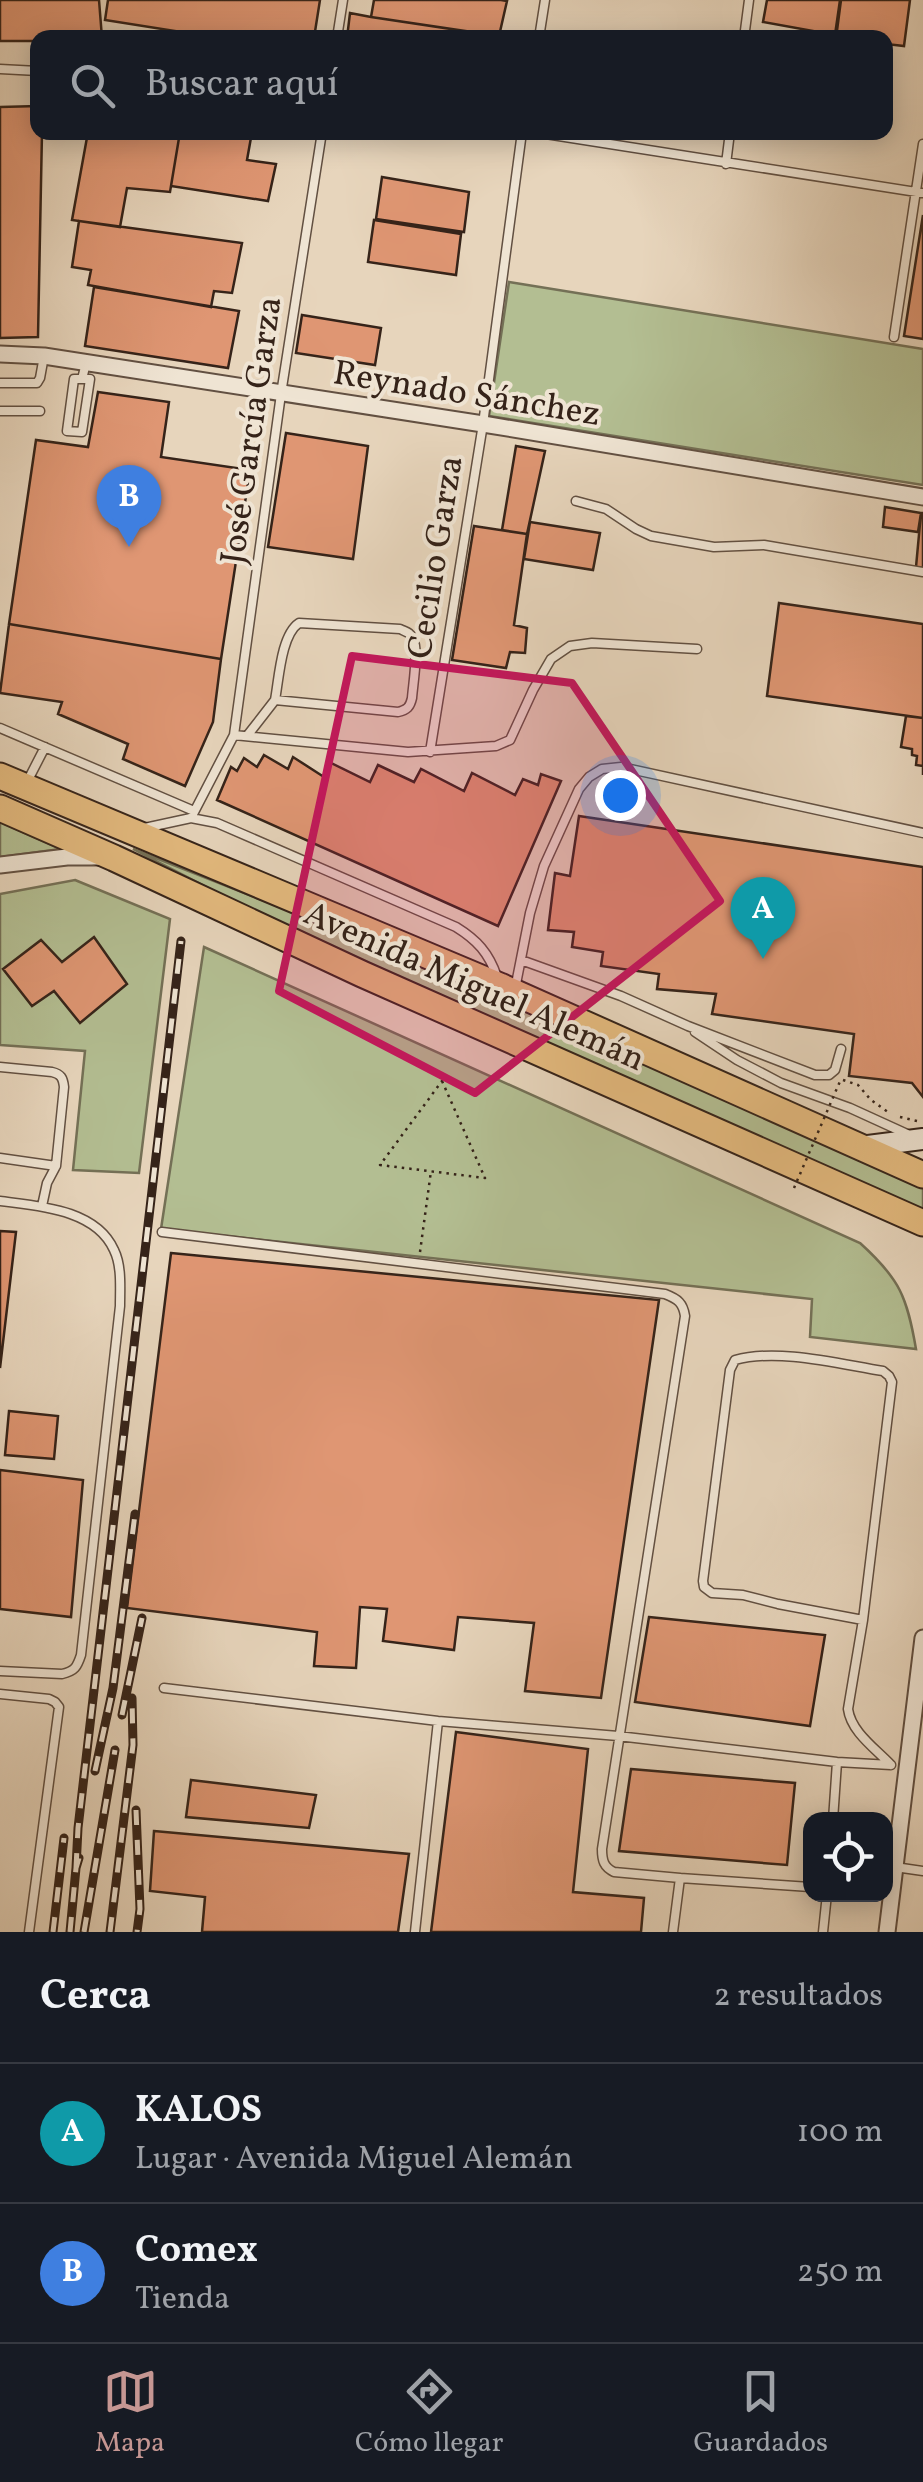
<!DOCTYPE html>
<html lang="es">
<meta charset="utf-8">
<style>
:root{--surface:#171b24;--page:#242831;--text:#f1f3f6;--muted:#9ea1a6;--line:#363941;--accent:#c59692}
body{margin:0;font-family:Vollkorn,serif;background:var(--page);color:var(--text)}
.controls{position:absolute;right:30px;bottom:30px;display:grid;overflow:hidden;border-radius:20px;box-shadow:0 5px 25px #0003}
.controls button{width:90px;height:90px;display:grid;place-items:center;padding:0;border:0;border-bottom:2px solid var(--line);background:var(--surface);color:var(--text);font:50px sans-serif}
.you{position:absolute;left:620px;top:795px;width:35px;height:35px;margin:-25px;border:8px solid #fff;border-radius:50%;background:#1a73e8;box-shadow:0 0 0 15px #1a73e833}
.badge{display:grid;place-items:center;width:65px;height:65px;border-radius:50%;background:var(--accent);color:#fff;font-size:32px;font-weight:700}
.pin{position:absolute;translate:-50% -82px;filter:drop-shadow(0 2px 5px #0008)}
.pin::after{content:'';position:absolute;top:52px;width:35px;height:30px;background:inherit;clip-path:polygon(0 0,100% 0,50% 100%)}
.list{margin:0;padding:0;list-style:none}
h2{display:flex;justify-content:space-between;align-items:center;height:130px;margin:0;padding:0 40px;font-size:42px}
h2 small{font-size:32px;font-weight:400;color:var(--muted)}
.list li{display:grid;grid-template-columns:65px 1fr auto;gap:30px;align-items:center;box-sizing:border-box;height:140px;padding:0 40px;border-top:2px solid var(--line)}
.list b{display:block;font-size:38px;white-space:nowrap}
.list p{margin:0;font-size:32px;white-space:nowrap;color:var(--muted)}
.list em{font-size:32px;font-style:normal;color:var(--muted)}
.icon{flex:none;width:55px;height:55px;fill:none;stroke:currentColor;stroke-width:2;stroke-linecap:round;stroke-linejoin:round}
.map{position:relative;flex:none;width:923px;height:1932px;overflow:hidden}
.search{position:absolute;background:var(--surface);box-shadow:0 5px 25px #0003;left:30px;right:30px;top:30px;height:110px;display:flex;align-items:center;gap:25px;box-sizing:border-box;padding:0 35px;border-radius:20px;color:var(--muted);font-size:38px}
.sheet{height:410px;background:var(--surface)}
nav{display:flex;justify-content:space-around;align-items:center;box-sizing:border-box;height:140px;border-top:2px solid var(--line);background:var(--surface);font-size:28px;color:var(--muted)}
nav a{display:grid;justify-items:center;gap:5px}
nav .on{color:var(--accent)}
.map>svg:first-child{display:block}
.green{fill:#b3be92;stroke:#747056;stroke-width:2.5}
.building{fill:#df9673;stroke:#352319;stroke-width:2.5}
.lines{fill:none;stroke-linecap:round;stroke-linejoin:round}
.service-casing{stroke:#625042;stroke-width:11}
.minor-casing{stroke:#625042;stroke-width:19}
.secondary-casing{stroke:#352319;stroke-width:24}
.trunk-casing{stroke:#352319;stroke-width:29}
.path{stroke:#352319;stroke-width:2.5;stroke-dasharray:2.5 5;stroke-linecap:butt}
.service{stroke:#efe4d3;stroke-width:8}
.minor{stroke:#efe4d3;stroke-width:15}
.secondary{stroke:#efe4d3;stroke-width:20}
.trunk{stroke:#e4ba7e;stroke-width:25}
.rail-casing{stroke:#352319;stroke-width:9}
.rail{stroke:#efe4d3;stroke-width:5;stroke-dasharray:15;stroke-linecap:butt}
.path-bridge{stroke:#352319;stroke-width:2.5;stroke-dasharray:2.5 5;stroke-linecap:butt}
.marked{fill:#c2185b;fill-opacity:0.2;stroke:#c2185b;stroke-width:8;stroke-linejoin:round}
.labels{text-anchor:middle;stroke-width:8;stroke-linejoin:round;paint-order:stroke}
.street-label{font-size:35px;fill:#352319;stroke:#efe4d3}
</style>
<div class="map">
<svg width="923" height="1932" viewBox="0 0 923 1932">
<rect width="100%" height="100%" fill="#e7d5bc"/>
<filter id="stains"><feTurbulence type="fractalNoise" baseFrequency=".002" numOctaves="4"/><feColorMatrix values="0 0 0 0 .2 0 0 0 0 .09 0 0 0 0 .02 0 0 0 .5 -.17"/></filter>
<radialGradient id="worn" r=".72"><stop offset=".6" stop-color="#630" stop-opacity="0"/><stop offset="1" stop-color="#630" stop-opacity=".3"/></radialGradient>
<path class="green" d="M 509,282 L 923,349 L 923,485 L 489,416 Z
M 0,822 L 61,849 L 0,857 Z
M 133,849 L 403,956 L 923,1183 L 923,1211 L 276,923 Z
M 75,880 L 170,919 L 139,1173 L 73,1170 L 85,1051 L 0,1045 L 0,894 Z
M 204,947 L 860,1243 C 900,1279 907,1297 916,1349 L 810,1337 L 812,1299 L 161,1229 Z"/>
<path class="building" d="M 0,0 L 99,0 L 102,38 L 38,38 L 38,41 L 0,41 Z
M 108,0 L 320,0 L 314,38 L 219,38 L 105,20 Z
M 374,0 L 501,0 L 507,1 L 499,36 L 371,17 Z
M 767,0 L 840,0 L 835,35 L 763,22 Z
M 841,0 L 910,0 L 904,46 L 886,44 L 886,38 L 836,38 Z
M 350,13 L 371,17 L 504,37 L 347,38 Z
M 38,106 L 38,132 L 42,132 L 38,337 L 0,338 L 0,107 Z
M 88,132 L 180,132 L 170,192 L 127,188 L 120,227 L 72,220 Z
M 180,132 L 252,132 L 247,160 L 276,164 L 268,201 L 171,186 Z
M 382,177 L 469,192 L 464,232 L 376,219 Z
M 923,215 L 923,339 L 904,336 Z
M 374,220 L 461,234 L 456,275 L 368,262 Z
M 79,221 L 242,243 L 232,293 L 214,291 L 211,307 L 88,285 L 91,270 L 72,267 Z
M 94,287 L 239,311 L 228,368 L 85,346 Z
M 302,315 L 381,328 L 375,365 L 296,353 Z
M 98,392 L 169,402 L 161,457 L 250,470 L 221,659 L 9,624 L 36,440 L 88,447 Z
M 286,433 L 368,446 L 353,559 L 268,547 Z
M 516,446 L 545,451 L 527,534 L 502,530 Z
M 885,507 L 921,513 L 918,532 L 883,527 Z
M 921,513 L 923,513 L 923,568 L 916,567 Z
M 530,522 L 600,533 L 593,570 L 524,559 Z
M 474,526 L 527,534 L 514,625 L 527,628 L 525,653 L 510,652 L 506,668 L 452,660 Z
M 779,603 L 923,624 L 923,718 L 767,696 Z
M 9,624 L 221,659 L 213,722 L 185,786 L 123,759 L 128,744 L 58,714 L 62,702 L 0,693 Z
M 906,716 L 923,718 L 923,775 L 923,766 L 916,765 L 917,756 L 912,755 L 912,749 L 901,747 Z
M 264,755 L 288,769 L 293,757 L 324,777 L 331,763 L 370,782 L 378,765 L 414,782 L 421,769 L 464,791 L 472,773 L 515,795 L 523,779 L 538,785 L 541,774 L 561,781 L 498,926 L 217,800 L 231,767 L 237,771 L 244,758 L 257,767 Z
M 579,816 L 923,867 L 923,1097 L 912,1083 L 849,1076 L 854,1034 L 712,1014 L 716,994 L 657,989 L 659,974 L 601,966 L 603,952 L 572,947 L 574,932 L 548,930 L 555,873 L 570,876 Z
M 94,937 L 127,984 L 80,1023 L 54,991 L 32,1006 L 3,969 L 41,940 L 62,962 Z
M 0,1231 L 16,1232 L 0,1368 Z
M 171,1253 L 659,1300 L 601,1698 L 525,1691 L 534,1623 L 458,1617 L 454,1650 L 383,1641 L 387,1609 L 360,1607 L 356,1668 L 314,1666 L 317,1632 L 127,1608 Z
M 9,1411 L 58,1416 L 54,1459 L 5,1455 Z
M 0,1470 L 83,1480 L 71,1617 L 0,1609 Z
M 649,1617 L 825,1635 L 810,1726 L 635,1702 Z
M 456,1732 L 588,1749 L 573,1892 L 644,1898 L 641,1932 L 431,1932 Z
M 631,1769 L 795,1783 L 787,1865 L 619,1851 Z
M 191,1780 L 316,1795 L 309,1828 L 186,1817 Z
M 154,1831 L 409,1854 L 398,1932 L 202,1932 L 205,1897 L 150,1891 Z"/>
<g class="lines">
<defs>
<path id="service" d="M 337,38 L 343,0
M 539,38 L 545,0
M 744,38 L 749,0
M 0,69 L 38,71
M 533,132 L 923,193
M 726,164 L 730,132
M 894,337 L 923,144
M 82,379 L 90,379 L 82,432 L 67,431 L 74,379 L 82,379 L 86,363
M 0,383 L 37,383 L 40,378 L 44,356
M 0,411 L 40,411
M 576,501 L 606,509 L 636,529 L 651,536 L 714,547 L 764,545 L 923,572
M 0,728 L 194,811
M 234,735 L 408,752 L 496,746 L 510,740 L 533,690 L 551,659 L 570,646 L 592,643 L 697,649
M 247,736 L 275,700 L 398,712 C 407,710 410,707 412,698 C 413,684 419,650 413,639 C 410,632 406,632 400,629 L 299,623 C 281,635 279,679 275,700
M 430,752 L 483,424 L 522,132
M 27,782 L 45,747
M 191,818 L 234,735 L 281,394 L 322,132
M 140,829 L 191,818 L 217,823 L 456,927 C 477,940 489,953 497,977
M 521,960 L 621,996 L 688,1026 L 815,1075 L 829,1075 L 835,1070 L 841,1049
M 515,989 L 530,913 L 544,866 L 579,789 L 589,777 L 602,769 L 621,767 L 923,833
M 695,1032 L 737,1060 L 781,1083 L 850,1108 L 907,1134
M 0,1067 L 52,1072 C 61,1074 63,1078 64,1087 L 56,1166 L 47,1183 L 42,1206
M 0,1158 L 56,1166
M 0,1201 C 38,1206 96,1209 114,1250 C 122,1266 120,1288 120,1306 L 81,1655 C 77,1667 75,1671 62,1674 L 0,1671
M 162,1232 L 665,1294 C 678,1299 683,1303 685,1316 L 602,1849 C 602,1861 604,1867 614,1872 L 680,1878 L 673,1932
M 863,1620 L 778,1604 L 743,1595 L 712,1593 L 704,1587 L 703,1581 L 730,1370 L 735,1360 C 778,1348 839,1364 883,1371 L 889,1376 L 892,1382 L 863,1620 L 848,1709 C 851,1732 876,1749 891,1765
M 164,1688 L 438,1721 L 618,1736 L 837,1762 L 891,1765
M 0,1694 L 49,1699 L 55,1702 L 59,1707 L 29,1932
M 833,1820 L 837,1762
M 895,1867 L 923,1871
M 680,1878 L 810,1887
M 415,1932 L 438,1721
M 823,1932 L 827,1894"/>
<path id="minor" d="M 0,354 L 44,356 L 483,424 L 923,497
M 0,865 L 67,857 L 100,857
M 887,1932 L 923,1638"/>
<path id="secondary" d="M 860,1147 L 923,1139"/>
<path id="trunk" d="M 0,776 L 500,986 L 923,1175
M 0,808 L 114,858 L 362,974 L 923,1223"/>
</defs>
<use href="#service" class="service-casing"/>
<use href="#minor" class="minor-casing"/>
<use href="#secondary" class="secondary-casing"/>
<use href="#trunk" class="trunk-casing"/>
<path class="path" d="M 843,1080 L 858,1085 L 871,1100 L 888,1112
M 442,1081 L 485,1178 L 380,1165 Z
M 900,1117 L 917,1121
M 420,1252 L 431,1171"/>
<use href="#service" class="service"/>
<use href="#minor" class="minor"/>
<use href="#secondary" class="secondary"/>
<use href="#trunk" class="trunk"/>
<defs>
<path id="rail" d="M 122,1715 L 142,1618
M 95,1771 L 113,1688 L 135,1514
M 136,1810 L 140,1909 L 137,1932
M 76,1868 L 78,1828 L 181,941
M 53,1932 L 64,1838
M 70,1932 L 76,1868 L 79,1858
M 84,1932 L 115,1750
M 110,1932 L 133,1745 L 132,1698"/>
</defs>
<use href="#rail" class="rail-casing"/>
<use href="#rail" class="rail"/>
<path class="path-bridge" d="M 794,1188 L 841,1079"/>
</g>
<path class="marked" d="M 352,656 L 572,683 L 720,901 L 475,1093 L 279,991 Z"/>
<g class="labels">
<g class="street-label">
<text transform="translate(467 392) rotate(9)" y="12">Reynado Sánchez</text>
<text transform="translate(250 430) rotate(-82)" y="12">José García Garza</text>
<text transform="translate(434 557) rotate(-81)" y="12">Cecilio Garza</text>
<text transform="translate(475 985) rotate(24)" y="12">Avenida Miguel Alemán</text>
</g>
</g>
<rect width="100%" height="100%" filter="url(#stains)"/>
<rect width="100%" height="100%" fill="url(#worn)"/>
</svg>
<div class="controls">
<button><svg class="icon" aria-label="locate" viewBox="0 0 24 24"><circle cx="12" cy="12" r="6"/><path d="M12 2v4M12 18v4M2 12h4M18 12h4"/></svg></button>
</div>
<div class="you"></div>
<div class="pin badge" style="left:763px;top:959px;background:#0f9aa8">A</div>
<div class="pin badge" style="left:129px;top:547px;background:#3f7fe0">B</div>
<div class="search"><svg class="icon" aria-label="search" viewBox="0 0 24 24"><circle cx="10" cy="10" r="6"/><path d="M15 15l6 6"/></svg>Buscar aquí</div>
</div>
<section class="sheet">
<h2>Cerca<small>2 resultados</small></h2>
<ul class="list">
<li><span class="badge" style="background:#0f9aa8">A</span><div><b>KALOS</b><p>Lugar · Avenida Miguel Alemán</p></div><em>100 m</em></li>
<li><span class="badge" style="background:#3f7fe0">B</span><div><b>Comex</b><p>Tienda</p></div><em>250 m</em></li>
</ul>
</section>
<nav>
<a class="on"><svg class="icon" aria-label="map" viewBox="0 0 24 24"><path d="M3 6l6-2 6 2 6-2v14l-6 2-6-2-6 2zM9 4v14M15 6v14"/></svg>Mapa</a>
<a><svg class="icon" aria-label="directions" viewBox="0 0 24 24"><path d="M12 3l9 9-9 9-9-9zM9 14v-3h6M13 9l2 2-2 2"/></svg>Cómo llegar</a>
<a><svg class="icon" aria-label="saved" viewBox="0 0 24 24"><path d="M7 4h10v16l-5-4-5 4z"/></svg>Guardados</a>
</nav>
